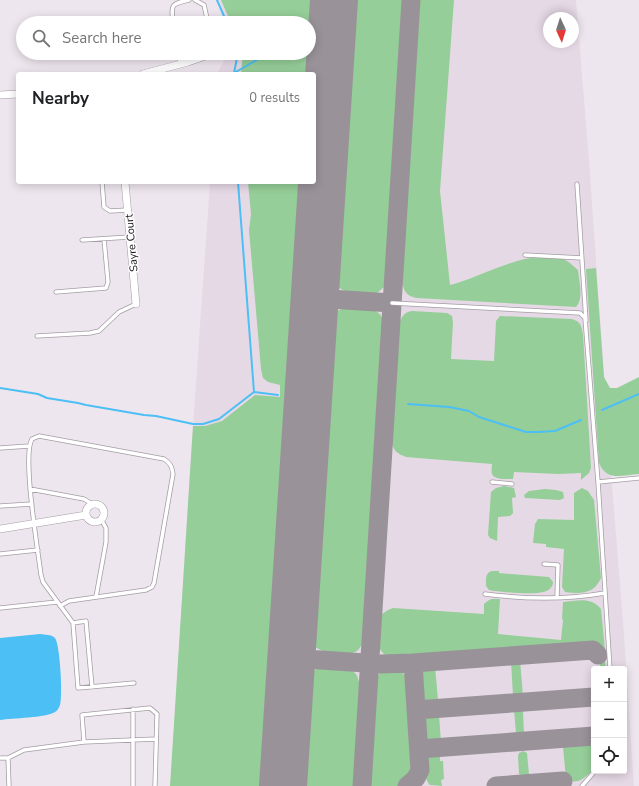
<!DOCTYPE html>
<meta charset="utf-8">
<style>
:root{--surface:#fff;--page:#f2f2f2;--text:#202124;--muted:#757577;--line:#e0e0e0}
body{margin:0;font-family:"Nunito Sans",sans-serif;background:var(--page);color:var(--text)}
.controls{position:absolute;right:12px;bottom:12px;display:grid;overflow:hidden;border-radius:4px;box-shadow:0 2px 10px #0003}
.controls button{width:36px;height:36px;display:grid;place-items:center;padding:0;border:0;border-bottom:1px solid var(--line);background:var(--surface);color:var(--text);font:20px sans-serif}
.compass{position:absolute;left:543px;top:12px;width:36px;height:36px;border-radius:50%;background:var(--surface);box-shadow:0 2px 10px #0003;rotate:176deg}
.list{margin:0;padding:0;list-style:none}
h2{display:flex;justify-content:space-between;align-items:center;height:52px;margin:0;padding:0 16px;font-size:17px}
h2 small{font-size:13px;font-weight:400;color:var(--muted)}
.icon{flex:none;width:22px;height:22px;fill:none;stroke:currentColor;stroke-width:2;stroke-linecap:round;stroke-linejoin:round}
.map{position:relative;flex:none;width:639px;height:786px;overflow:hidden}
.search{position:absolute;background:var(--surface);box-shadow:0 2px 10px #0003;left:16px;top:16px;width:300px;height:44px;display:flex;align-items:center;gap:10px;box-sizing:border-box;padding:0 14px;border-radius:22px;color:var(--muted);font-size:15px}
.panel{position:absolute;background:var(--surface);box-shadow:0 2px 10px #0003;left:16px;top:72px;width:300px;height:112px;border-radius:4px}
.map>svg:first-child{display:block}
.built{fill:#e6d9e6;fill-rule:evenodd}
.green{fill:#95ce98}
.water{fill:#4cbff4}
.lines{fill:none;stroke-linecap:round;stroke-linejoin:round}
.stream{stroke:#4cbff4;stroke-width:2}
.taxiway{stroke:#999399;stroke-width:19}
.runway{stroke:#999399;stroke-width:48}
.service-casing{stroke:#a49da4;stroke-width:5}
.minor-casing{stroke:#a49da4;stroke-width:8}
.service{stroke:#fff;stroke-width:3.5}
.minor{stroke:#fff;stroke-width:7}
.labels{text-anchor:middle;stroke-width:3;stroke-linejoin:round;paint-order:stroke}
.street-label{font-size:11px;fill:#131013;stroke:#fff}
</style>
<div class="map">
<svg width="639" height="786" viewBox="0 0 639 786">
<rect width="100%" height="100%" fill="#eee6ee"/>
<path class="built" d="M 219,0 L 576,0 L 589,160 L 610,460 L 624,634 L 634,786 L 171,786 L 190,468 L 210,182 L 314,182 L 314,74 L 217,74 L 228,53 L 309,53 L 309,23 L 227,23 ZM 549,18 L 573,18 L 573,42 L 549,42 ZM 594,669 L 624,669 L 624,771 L 594,771 Z"/>
<path class="green" d="M 221,0 L 322,0 L 314,119 L 314,74 L 241,74 L 243,53 L 309,53 L 309,23 L 231,23 Z
M 347,0 L 405,0 L 396,114 L 385,282 L 384,287 L 376,294 C 357,295 332,294 329,271 L 337,143 Z
M 420,0 L 454,0 L 440,191 L 450,285 C 486,276 524,249 563,259 C 569,261 574,267 578,270 C 579,281 584,299 576,307 L 417,298 C 401,296 402,282 402,269 Z
M 248,182 L 310,182 L 272,786 L 170,786 L 193,426 L 205,426 L 222,421 L 255,395 L 280,397 L 280,385 L 268,382 L 263,378 L 261,369 L 249,230 L 251,214 Z
M 596,268 L 604,377 L 610,388 L 617,388 L 639,377 L 639,474 C 622,475 607,482 599,463 L 586,269 Z
M 349,307 C 361,308 379,306 383,320 L 377,455 L 367,632 C 364,638 362,647 357,651 C 352,654 344,654 338,654 C 324,653 312,649 306,634 L 325,331 C 328,316 334,310 349,307 Z
M 412,311 L 447,313 L 452,316 L 453,322 L 451,359 L 494,361 L 496,321 L 500,316 L 572,319 C 581,322 581,325 583,334 L 591,468 L 589,473 L 581,480 L 581,473 L 558,474 L 514,472 L 513,479 C 508,479 494,480 492,474 C 491,471 492,466 492,464 L 406,457 C 398,454 393,451 392,442 L 399,325 C 401,317 404,312 412,311 Z
M 504,486 L 514,488 L 516,497 L 512,498 L 513,513 L 510,516 L 498,517 L 497,541 L 490,538 L 488,535 L 491,492 L 496,488 Z
M 582,488 L 588,491 L 594,500 L 601,578 C 594,594 581,594 565,592 L 562,587 L 564,549 L 546,547 L 546,544 L 533,543 L 535,524 L 538,519 L 574,520 L 574,493 Z
M 545,489 L 556,490 L 563,492 L 564,498 L 560,500 L 525,498 L 524,495 L 529,491 Z
M 492,571 L 499,571 L 499,573 L 549,577 L 553,582 C 553,587 549,591 543,592 C 534,595 499,592 489,590 L 486,586 C 486,579 485,573 492,571 Z
M 492,599 L 500,599 L 498,634 L 561,640 L 563,620 L 562,619 L 563,602 C 576,601 591,596 601,609 L 605,650 L 604,652 L 599,653 L 597,642 L 393,657 C 377,655 377,642 378,629 C 378,625 378,620 380,617 C 383,612 388,610 393,608 L 484,614 L 484,604 L 489,600 Z
M 599,658 L 602,658 L 605,661 L 606,669 L 601,669 L 601,666 L 600,666 Z
M 520,660 L 523,696 L 515,698 L 513,696 L 511,661 Z
M 329,666 C 337,667 349,666 355,673 C 367,684 358,767 356,786 L 296,786 C 298,757 299,728 302,700 C 302,693 302,685 306,679 C 311,670 319,667 329,666 Z
M 435,666 L 438,700 L 435,702 L 426,702 L 422,699 L 420,675 L 421,672 L 424,667 Z
M 388,669 L 400,670 L 407,678 L 409,684 L 413,768 L 408,777 L 399,786 L 368,786 L 375,681 C 378,674 381,671 388,669 Z
M 517,706 L 523,708 L 523,710 L 524,735 L 522,736 L 518,735 L 516,733 L 514,710 Z
M 439,715 L 441,742 L 432,743 L 424,739 L 424,721 L 426,717 Z
M 594,743 L 594,769 C 586,777 577,786 566,779 L 563,747 Z
M 523,751 L 527,753 L 529,774 L 528,776 L 526,777 L 519,774 L 518,756 L 519,753 Z
M 432,753 L 440,753 L 440,761 L 443,761 L 444,779 L 441,780 L 442,786 L 430,785 C 423,779 422,757 432,753 Z"/>
<path class="water" d="M 40,634 C 45,635 51,634 55,638 C 60,644 63,697 60,705 C 59,708 57,711 55,712 C 46,718 12,718 0,720 L 0,638 Z"/>
<g class="lines">
<path class="stream" d="M 217,0 L 227,23
M 234,73 L 269,53
M 234,73 L 238,53
M 238,182 L 254,392
M 0,388 L 38,394 L 47,398 L 78,403 L 86,405 L 144,415 L 156,416 L 193,424 L 203,424 L 219,419 L 254,392 L 278,395
M 408,404 L 449,407 L 469,411 L 479,417 L 526,432 L 538,432 L 555,431 L 581,420
M 602,410 L 639,394"/>
<path class="taxiway" d="M 314,298 L 392,303
M 291,658 L 380,664 L 413,663 L 420,770 L 416,778 L 407,786
M 413,663 L 593,650 L 598,655
M 416,710 L 594,697
M 419,749 L 594,736
M 362,786 L 411,0
M 496,786 L 563,781"/>
<path class="runway" d="M 283,786 L 334,0"/>
<defs>
<path id="service" d="M 195,0 L 204,5 L 208,23
M 173,23 C 171,4 171,4 189,0
M 179,53 L 180,64
M 102,182 L 104,207 L 110,211 L 128,210
M 577,184 L 586,321
M 82,240 L 130,237
M 525,255 L 582,258
M 56,292 L 106,288 L 108,282 L 104,239
M 392,303 L 580,313 L 585,318 L 598,482 L 610,669
M 37,336 L 90,333 L 99,331 L 119,312 L 136,304
M 0,448 L 29,446
M 492,482 L 512,484
M 598,482 L 639,478
M 30,489 L 84,499 L 92,504
M 0,506 L 32,504
M 0,554 L 38,550
M 544,564 L 558,565 L 557,598
M 485,594 C 524,599 565,600 605,593
M 96,597 L 106,542 L 106,528 L 101,519
M 60,606 L 69,601 L 146,590 L 152,587 L 154,583 L 173,474 C 172,466 170,463 164,459 L 39,436 L 32,439 C 22,455 38,551 41,575 L 43,582 L 73,623 L 78,688 L 134,683
M 0,608 L 57,602
M 73,623 L 86,621 L 92,687
M 84,742 L 156,739
M 0,758 L 8,758 L 9,786
M 8,758 L 24,750 L 84,742 L 82,715 L 150,708 L 157,714 L 155,786
M 133,786 L 133,709
M 582,786 L 595,771"/>
<path id="minor" d="M 143,74 L 188,62 L 214,53
M 0,95 L 18,94
M 125,182 L 136,304
M86 513a9 9 0 1 1 18 0a9 9 0 1 1-18 0Z
M 0,529 L 86,515"/>
</defs>
<use href="#service" class="service-casing"/>
<use href="#minor" class="minor-casing"/>
<use href="#service" class="service"/>
<use href="#minor" class="minor"/>
</g>
<g class="labels">
<g class="street-label">
<text transform="translate(131 243) rotate(-95)" y="4">Sayre Court</text>
</g>
</g>
</svg>
<div class="controls">
<button>+</button>
<button>−</button>
<button><svg class="icon" aria-label="locate" viewBox="0 0 24 24"><circle cx="12" cy="12" r="6"/><path d="M12 2v4M12 18v4M2 12h4M18 12h4"/></svg></button>
</div>
<svg class="compass" viewBox="-18 -18 36 36"><path d="M0-13l5 13h-10z" fill="#e53935"/><path d="M0 13l5-13h-10z" fill="#757577"/></svg>
<div class="search"><svg class="icon" aria-label="search" viewBox="0 0 24 24"><circle cx="10" cy="10" r="6"/><path d="M15 15l6 6"/></svg>Search here</div>
<section class="panel">
<h2>Nearby<small>0 results</small></h2>
<ul class="list">
</ul>
</section>
</div>
